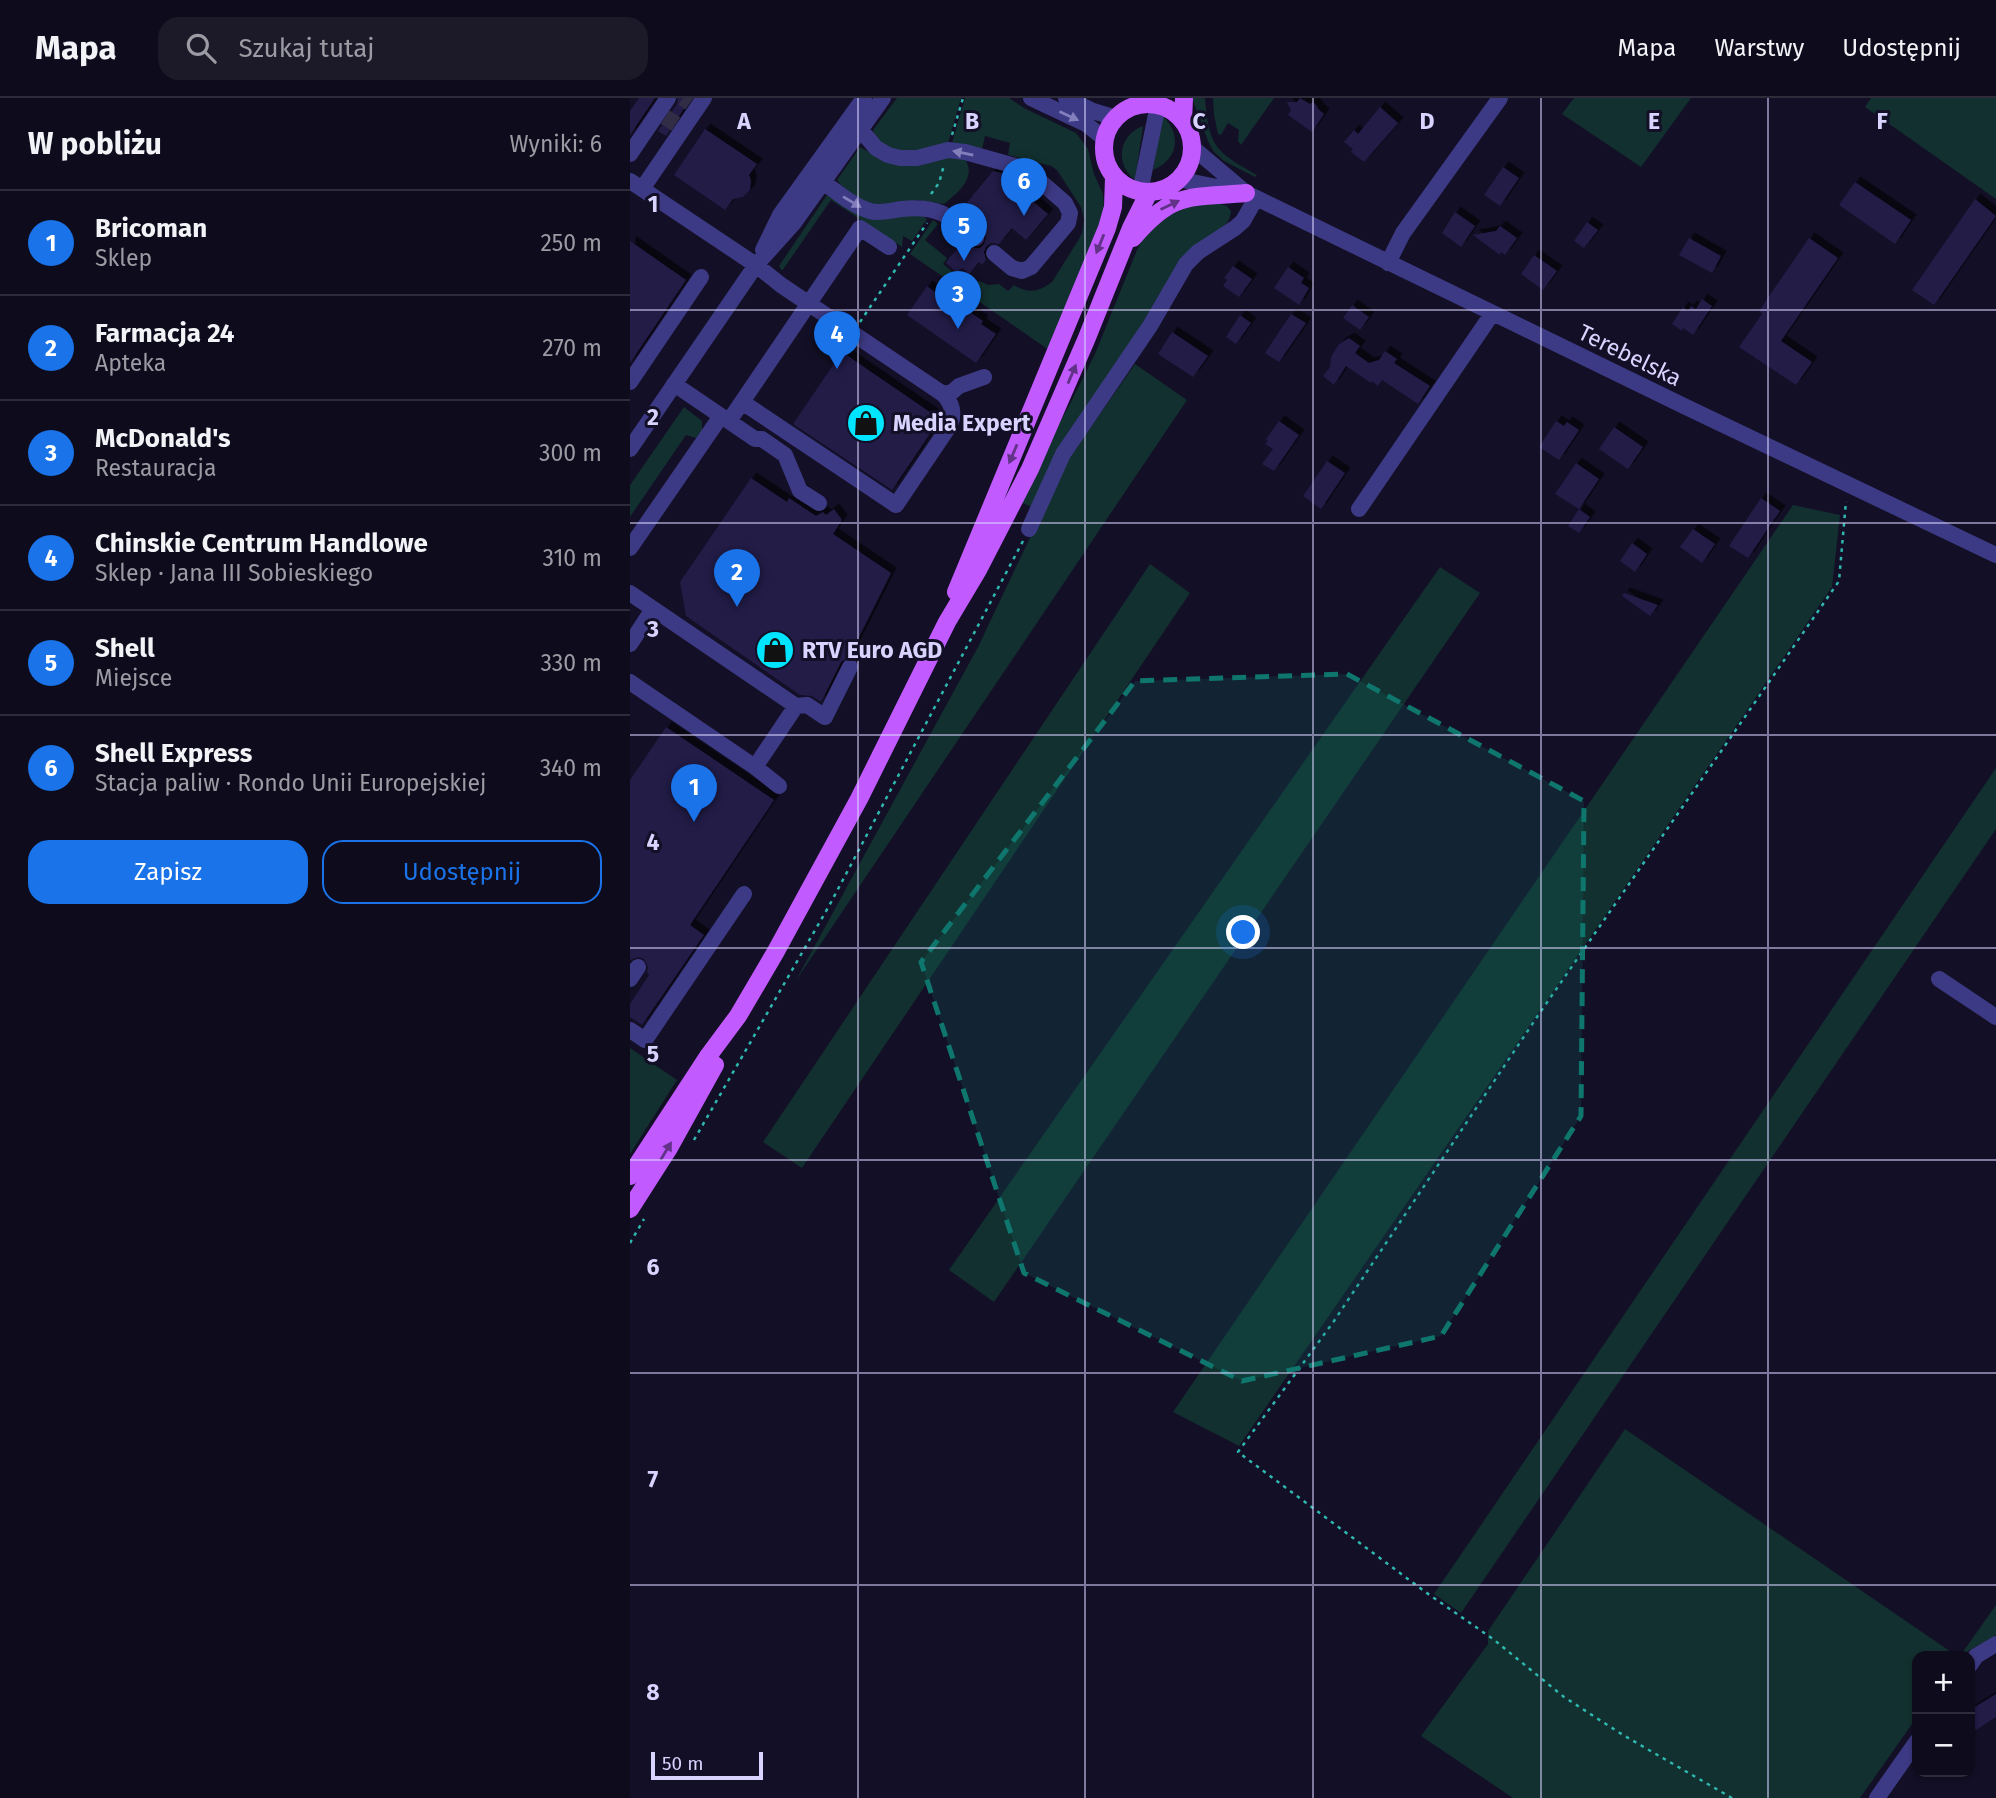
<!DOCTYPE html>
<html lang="pl">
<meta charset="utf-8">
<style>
:root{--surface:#0e0b1c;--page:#1c1929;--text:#f1f3f6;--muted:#9b9ba3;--line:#2e2b3b;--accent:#1a73e8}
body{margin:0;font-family:"Fira Sans",sans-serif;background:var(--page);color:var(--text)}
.controls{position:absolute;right:21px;bottom:21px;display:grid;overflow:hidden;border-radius:14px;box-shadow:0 2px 5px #0004}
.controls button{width:63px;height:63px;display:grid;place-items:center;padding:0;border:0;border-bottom:2px solid var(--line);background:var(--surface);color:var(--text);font:35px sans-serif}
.scale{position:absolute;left:21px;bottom:18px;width:112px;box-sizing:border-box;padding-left:7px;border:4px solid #d9d4ff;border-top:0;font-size:19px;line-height:24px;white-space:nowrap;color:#d9d4ff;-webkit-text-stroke:5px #130f26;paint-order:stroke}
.you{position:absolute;left:614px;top:835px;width:24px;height:24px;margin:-18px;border:5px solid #fff;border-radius:50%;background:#1a73e8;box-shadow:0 0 0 10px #1a73e833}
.badge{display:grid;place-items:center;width:46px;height:46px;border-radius:50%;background:var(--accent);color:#fff;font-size:23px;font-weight:700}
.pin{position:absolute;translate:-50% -58px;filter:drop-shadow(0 2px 4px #0008)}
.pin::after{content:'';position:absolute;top:37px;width:24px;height:21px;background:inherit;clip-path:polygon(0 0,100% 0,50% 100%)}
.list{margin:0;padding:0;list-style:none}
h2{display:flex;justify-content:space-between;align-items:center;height:91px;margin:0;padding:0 28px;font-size:30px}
h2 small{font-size:23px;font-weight:400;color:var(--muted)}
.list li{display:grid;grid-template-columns:46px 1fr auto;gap:21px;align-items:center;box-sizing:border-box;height:105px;padding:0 28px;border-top:2px solid var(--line)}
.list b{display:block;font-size:26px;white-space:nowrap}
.list p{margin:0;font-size:23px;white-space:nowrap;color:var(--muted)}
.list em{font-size:23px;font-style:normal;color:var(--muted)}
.actions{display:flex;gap:14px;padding:21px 28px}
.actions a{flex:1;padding:16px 0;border:2px solid var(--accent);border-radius:21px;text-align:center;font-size:24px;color:var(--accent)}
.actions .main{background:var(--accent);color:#fff}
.icon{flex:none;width:38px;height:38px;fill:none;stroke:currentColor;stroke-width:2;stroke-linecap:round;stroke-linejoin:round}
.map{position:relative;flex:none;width:1366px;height:1700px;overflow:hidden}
header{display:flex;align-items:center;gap:42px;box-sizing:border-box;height:98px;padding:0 35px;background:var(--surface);border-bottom:2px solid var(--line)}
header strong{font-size:33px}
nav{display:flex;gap:38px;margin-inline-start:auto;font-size:24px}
.search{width:490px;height:63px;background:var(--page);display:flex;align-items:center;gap:18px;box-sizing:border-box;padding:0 24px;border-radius:21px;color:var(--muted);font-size:26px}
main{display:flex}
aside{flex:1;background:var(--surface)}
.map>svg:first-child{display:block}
.green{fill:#12302f}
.building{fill:#241b47;filter:url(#shadow)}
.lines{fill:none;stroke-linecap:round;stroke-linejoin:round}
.minor-tunnel{stroke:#312d47;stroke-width:16;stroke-dasharray:16 8;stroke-linecap:butt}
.path{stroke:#2fb8b0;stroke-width:2.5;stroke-dasharray:3.5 5;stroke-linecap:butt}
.minor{stroke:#3d3a85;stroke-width:16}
.major{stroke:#c25bff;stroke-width:18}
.oneway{fill:#837fbc}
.oneway2{fill:#623188}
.marked{fill:#0f766e;fill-opacity:0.2;stroke:#0f766e;stroke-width:5;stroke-dasharray:14 9;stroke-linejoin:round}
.grid{fill:none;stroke:#d9d4ff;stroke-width:2;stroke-opacity:0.55}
.labels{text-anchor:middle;stroke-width:6;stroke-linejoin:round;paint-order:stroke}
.street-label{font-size:23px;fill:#d9d4ff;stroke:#130f26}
.poi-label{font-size:23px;font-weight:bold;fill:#d9d4ff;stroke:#130f26;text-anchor:start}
.grid-label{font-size:23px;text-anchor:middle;font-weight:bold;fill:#d9d4ff;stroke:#130f26;stroke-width:6;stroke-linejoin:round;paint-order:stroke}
</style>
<header>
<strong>Mapa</strong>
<div class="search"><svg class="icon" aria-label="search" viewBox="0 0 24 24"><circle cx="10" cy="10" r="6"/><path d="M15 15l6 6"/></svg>Szukaj tutaj</div>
<nav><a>Mapa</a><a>Warstwy</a><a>Udostępnij</a></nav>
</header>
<main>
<aside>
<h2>W pobliżu<small>Wyniki: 6</small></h2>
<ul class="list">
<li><span class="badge">1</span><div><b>Bricoman</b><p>Sklep</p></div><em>250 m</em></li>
<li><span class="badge">2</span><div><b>Farmacja 24</b><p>Apteka</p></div><em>270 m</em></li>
<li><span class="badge">3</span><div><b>McDonald's</b><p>Restauracja</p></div><em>300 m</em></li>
<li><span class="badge">4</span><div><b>Chinskie Centrum Handlowe</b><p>Sklep · Jana III Sobieskiego</p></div><em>310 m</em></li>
<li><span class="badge">5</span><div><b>Shell</b><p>Miejsce</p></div><em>330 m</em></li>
<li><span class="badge">6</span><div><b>Shell Express</b><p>Stacja paliw · Rondo Unii Europejskiej</p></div><em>340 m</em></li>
</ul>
<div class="actions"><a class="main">Zapisz</a><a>Udostępnij</a></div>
</aside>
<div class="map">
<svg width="1366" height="1700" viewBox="0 0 1366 1700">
<defs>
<filter id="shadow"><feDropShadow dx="5.5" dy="-5.5" stdDeviation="0" flood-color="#0009"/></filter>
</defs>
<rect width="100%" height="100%" fill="#130f26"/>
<path class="green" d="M 267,0 L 331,0 L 318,45 C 294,52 254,64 243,32 Z
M 335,0 L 379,0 L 394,10 L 446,35 L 458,51 L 464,76 L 473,96 L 474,113 L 419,252 L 280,156 L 303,122 L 308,126 L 295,142 L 317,160 L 313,166 L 335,184 L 339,180 L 346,185 L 349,183 L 358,187 L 369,186 L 378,193 L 384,187 C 397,196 409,194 422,184 L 449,141 L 452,135 L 454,121 L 451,109 L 427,72 L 421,68 L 378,57 L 380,45 L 355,38 L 352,51 L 322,45 Z
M 562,0 L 575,0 C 579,49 585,53 627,77 L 625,79 L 594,63 L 584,54 L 578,43 Z
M 583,0 L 644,0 L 611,47 L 608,43 L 609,32 L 598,25 L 591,37 L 588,36 L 584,17 Z
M 944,0 L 1061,0 L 1011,69 L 932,16 Z
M 1241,0 L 1366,0 L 1366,101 L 1235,9 Z
M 532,17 C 552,36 549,61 523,72 Z
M 513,28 L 505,82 C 484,65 489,37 513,28 Z
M 230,49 L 251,61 L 322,58 L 335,61 C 347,79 328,95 314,106 L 289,102 L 248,107 C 233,104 215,94 207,82 Z
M 197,97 L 295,117 L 294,119 L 297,121 L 282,143 L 273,138 L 272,149 L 201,102 L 152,173 L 149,168 Z
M 587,105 L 597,108 L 601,113 C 600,137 565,139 555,158 L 552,158 L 404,410 L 390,404 L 413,354 L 439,308 L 465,256 L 507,152 L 520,129 L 557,106 Z
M 505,266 L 557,302 L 165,884 L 348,549 L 435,366 Z
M 54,309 L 72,323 L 72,332 L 66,340 L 56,337 L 0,419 L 0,387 Z
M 1163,407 L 1210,417 L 1202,489 L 609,1348 L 543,1314 Z
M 520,466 L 560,495 L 172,1070 L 133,1044 Z
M 810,469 L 850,495 L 364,1204 L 319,1172 Z
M 1366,670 L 1366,731 L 831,1515 L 804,1496 Z
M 0,950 L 47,982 L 0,1056 Z
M 995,1331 L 1327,1558 L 1287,1558 L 1287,1619 L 1230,1700 L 883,1700 L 791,1638 L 858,1546 L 858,1533 Z
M 1366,1507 L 1366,1537 L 1330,1558 Z"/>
<path class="building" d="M 9,0 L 25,0 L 0,37 L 0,13 Z
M 48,0 L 61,0 L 36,38 L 28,33 L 47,6 Z
M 670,0 L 680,6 L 683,4 L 687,8 L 688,11 L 694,16 L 682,34 L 658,17 L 661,12 L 657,4 L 667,4 Z
M 750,9 L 768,25 L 734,64 L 721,54 L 723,51 L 714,44 L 724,32 L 728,36 Z
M 75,31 L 127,66 L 119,77 L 121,82 L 120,92 L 113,99 L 103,101 L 95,112 L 44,77 Z
M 873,69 L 889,80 L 870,108 L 854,97 Z
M 363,73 L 386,79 L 381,85 L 418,116 L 396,142 L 382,130 L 369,146 L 361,145 L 356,149 L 354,154 L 356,162 L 352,167 L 349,164 L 339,176 L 332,170 L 327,175 L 316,165 L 320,159 L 327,151 L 333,156 L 340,148 L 345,150 L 350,150 L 354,146 L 356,141 L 353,132 L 330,113 Z
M 1225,84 L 1281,122 L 1265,146 L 1209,107 Z
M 1345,101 L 1366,118 L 1304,207 L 1282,192 Z
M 825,114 L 845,128 L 831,149 L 812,135 Z
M 957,124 L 968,132 L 954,150 L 944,143 Z
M 870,128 L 887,140 L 875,157 L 871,154 L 870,157 L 843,137 L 866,133 Z
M 1059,140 L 1091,158 L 1082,175 L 1049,157 Z
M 1179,140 L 1208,160 L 1151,243 L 1182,264 L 1166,287 L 1109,249 L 1132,216 L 1129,213 Z
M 0,143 L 56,182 L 0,265 Z
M 904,157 L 927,173 L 913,192 L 891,176 Z
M 603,168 L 622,181 L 609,199 L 593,188 L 597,182 L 594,180 Z
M 658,169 L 674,180 L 671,185 L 679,190 L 669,207 L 644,190 Z
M 297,188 L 306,195 L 308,192 L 353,223 L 351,226 L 366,236 L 346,265 L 277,217 Z
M 1072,201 L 1082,208 L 1063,237 L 1053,230 L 1052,233 L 1042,226 L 1053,209 L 1058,213 L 1061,208 L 1066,211 Z
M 722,207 L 739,219 L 730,232 L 713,220 Z
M 661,216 L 676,225 L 649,264 L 635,255 Z
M 610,217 L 621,225 L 606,246 L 596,239 Z
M 542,234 L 578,258 L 563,279 L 528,256 Z
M 719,240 L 730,248 L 725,255 L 739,265 L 749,262 L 755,253 L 767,261 L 764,265 L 800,288 L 788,306 L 752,282 L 748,288 L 742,283 L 741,285 L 716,268 L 704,287 L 693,278 L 700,269 L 701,259 L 709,246 Z
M 212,254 L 310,321 L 262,392 L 163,326 Z
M 649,323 L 669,337 L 644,373 L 632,366 L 643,351 L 635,346 L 638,343 L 636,341 Z
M 926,323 L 934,328 L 937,324 L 949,332 L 929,362 L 909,349 Z
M 984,329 L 1013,349 L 998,371 L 969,351 Z
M 697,363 L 715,375 L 691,411 L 673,398 Z
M 946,365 L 969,381 L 949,411 L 925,396 Z
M 121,380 L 157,404 L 159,400 L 186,418 L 193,414 L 196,417 L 204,411 L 212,422 L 203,436 L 261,475 L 219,559 L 211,564 L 191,604 L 182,598 L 170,597 L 56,518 L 50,484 Z
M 1131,400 L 1150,413 L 1118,460 L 1099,448 Z
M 949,411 L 960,419 L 949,435 L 938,428 Z
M 1063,431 L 1085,446 L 1072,465 L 1050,449 Z
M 1002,445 L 1017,456 L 1005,474 L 990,463 Z
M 994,495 L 1028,507 L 1020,518 L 992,498 Z
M 36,629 L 144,702 L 60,827 L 74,837 L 12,927 L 0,919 L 0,906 L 19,877 L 17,875 L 18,869 L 14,861 L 8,859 L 0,862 L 0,682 Z
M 1366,1596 L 1366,1619 L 1346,1632 L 1340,1623 L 1340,1612 Z"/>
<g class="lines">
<path class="minor-tunnel" d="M 53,0 L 60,5
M 35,19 L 46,26"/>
<path class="path" d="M 322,37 L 333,0
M 301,96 L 309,85 L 314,67
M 230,224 L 297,125
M 64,1042 L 199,808 L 393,443
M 0,1145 L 14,1121
M 1102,1700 L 993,1637 L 934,1599 L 863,1541 L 794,1493 L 608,1354 L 704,1223 L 909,916 L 1209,483 L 1216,403"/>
<path class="minor" d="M 401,0 L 456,26 L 475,41
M 436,0 L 463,13 L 486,20
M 230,31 L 246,50 L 258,57 L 270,60 L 287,60 L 318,52 L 335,54 L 396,71 L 435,105 L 440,115 L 438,125 L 401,169 L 392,173 L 382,170 L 364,155
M 211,43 L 218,33 L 226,11
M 562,49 L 614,93
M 0,56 L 38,0
M 194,75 L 193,84 C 207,94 223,108 240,113 C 250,116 262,112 272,111 C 308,107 320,118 346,140
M 548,81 L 616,95 L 1056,309 L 1366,457
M 0,83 L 126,167 L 151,187 L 313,296 C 322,305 325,315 320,327 L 266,407 L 112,304
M 12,91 L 74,0
M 510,94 L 528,7
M 133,152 L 150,117 L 234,0
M 758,165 L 773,135 L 870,0
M 0,284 L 71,179
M 44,286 L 125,341 L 132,341 L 155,357 L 170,393 L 189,405
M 313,296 L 322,294 L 329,288 L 354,279
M 99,323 L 230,130 L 259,149
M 0,351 L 126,167 L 163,126 L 253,0
M 729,411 L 862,216
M 399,431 L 433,356 L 520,228 L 556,166 L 568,154 L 605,130 L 613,123 L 626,100
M 0,450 L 91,318
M 0,495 L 166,608 L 177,607 L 195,619 L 220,569
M 0,546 L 23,511
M 0,584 L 125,669 L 149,688
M 125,669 L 166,608
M 0,881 L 8,869
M 1309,881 L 1366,919
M 0,932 L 15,942 L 114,796
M 1340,1567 L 1346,1558 L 1366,1546
M 1247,1700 L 1287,1643"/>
<path class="major" d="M474 50a44 44 0 1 1 88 0a44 44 0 1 1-88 0Z
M 553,23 L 554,0
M 503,140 C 543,93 559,100 616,95
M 326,494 L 477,130 L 483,109 L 484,80
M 0,1078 L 79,957 L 108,918 L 145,855 L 229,701 L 317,524 L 348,472 L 400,371 L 456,242 L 501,130 L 519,94
M 0,1111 L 39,1050 L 85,967"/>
</g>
<defs><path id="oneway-solid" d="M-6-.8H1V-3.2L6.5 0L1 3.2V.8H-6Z" transform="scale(1.75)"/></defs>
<g class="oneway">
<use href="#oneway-solid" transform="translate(439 18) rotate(25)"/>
<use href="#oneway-solid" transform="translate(333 55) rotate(-169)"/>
<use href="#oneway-solid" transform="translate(222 104) rotate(31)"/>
</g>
<g class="oneway2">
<use href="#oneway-solid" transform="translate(540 107) rotate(-26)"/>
<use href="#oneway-solid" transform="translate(470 146) rotate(112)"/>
<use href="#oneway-solid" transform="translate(442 276) rotate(-67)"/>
<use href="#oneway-solid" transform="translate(383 356) rotate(113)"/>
<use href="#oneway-solid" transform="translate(36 1053) rotate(-59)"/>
</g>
<path class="marked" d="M 717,576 L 954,703 L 951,1018 L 811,1238 L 612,1283 L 394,1175 L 291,864 L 505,583 Z"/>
<path class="grid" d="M 228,0 L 228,1700M 455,0 L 455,1700M 683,0 L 683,1700M 911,0 L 911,1700M 1138,0 L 1138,1700M 0,212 L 1366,212M 0,425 L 1366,425M 0,637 L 1366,637M 0,850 L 1366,850M 0,1062 L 1366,1062M 0,1275 L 1366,1275M 0,1487 L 1366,1487"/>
<defs>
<symbol id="shop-disc" viewBox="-11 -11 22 22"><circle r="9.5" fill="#00e5ff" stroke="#130f26"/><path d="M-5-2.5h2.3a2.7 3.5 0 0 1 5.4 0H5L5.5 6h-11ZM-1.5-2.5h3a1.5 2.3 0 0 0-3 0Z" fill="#111"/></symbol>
</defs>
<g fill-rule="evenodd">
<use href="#shop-disc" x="214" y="303" width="44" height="44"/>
<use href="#shop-disc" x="123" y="530" width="44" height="44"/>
</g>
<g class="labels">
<g class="street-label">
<text transform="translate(1000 257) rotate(26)" y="8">Terebelska</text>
</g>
<g class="poi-label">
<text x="263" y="333">Media Expert</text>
<text x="172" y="560">RTV Euro AGD</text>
</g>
</g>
<g class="grid-label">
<text x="114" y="31">A</text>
<text x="342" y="31">B</text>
<text x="569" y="31">C</text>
<text x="797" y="31">D</text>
<text x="1024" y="31">E</text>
<text x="1252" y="31">F</text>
<text x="23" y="114">1</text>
<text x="23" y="327">2</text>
<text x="23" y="539">3</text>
<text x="23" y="752">4</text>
<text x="23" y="964">5</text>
<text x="23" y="1177">6</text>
<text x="23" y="1389">7</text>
<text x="23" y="1602">8</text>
</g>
</svg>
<div class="controls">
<button>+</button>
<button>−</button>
</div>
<div class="scale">50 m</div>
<div class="you"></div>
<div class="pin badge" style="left:64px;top:724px">1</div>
<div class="pin badge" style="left:107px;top:509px">2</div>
<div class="pin badge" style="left:328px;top:231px">3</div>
<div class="pin badge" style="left:207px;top:271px">4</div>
<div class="pin badge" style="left:334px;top:163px">5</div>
<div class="pin badge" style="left:394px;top:118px">6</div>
</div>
</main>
